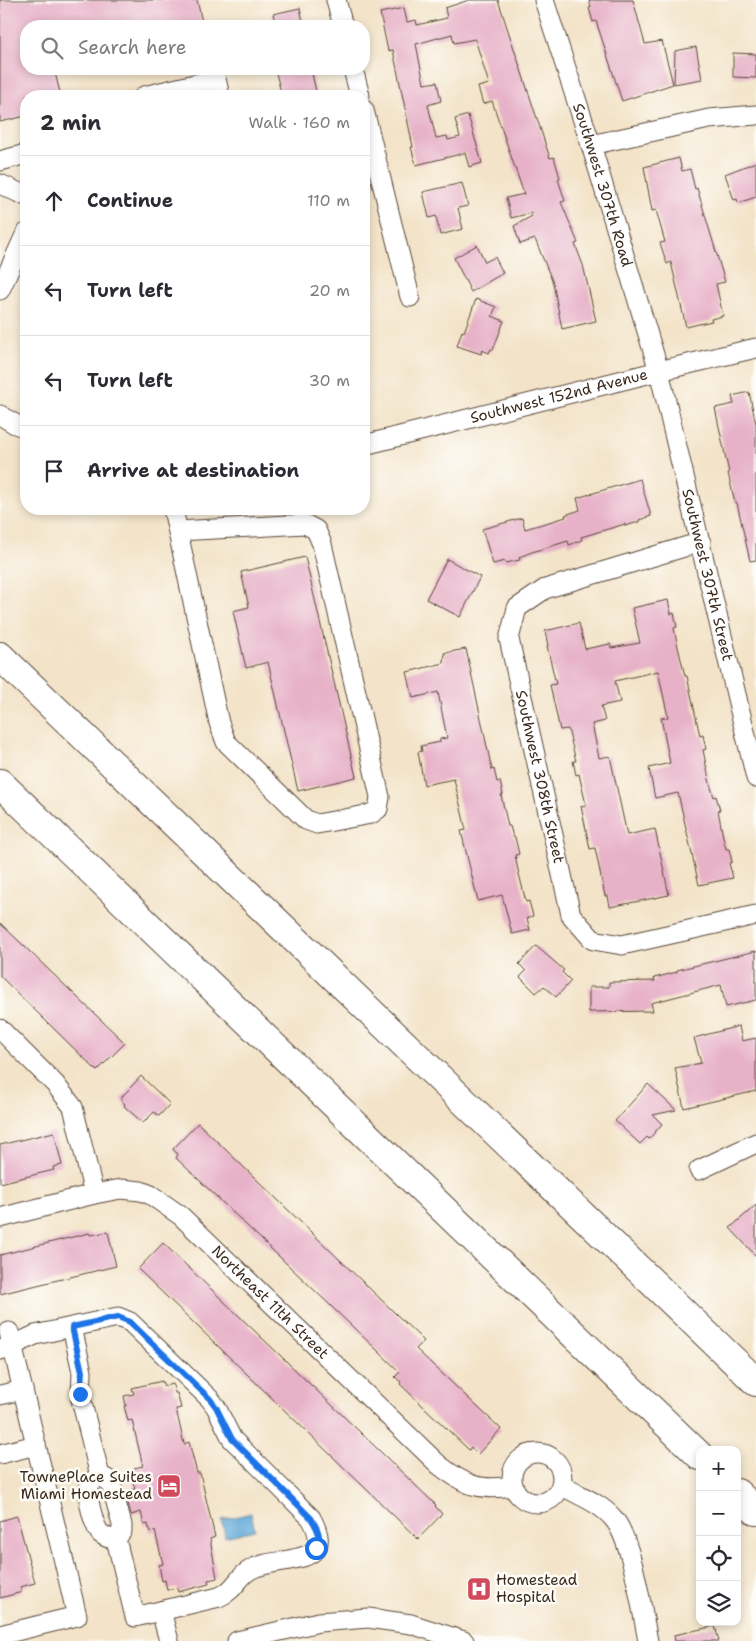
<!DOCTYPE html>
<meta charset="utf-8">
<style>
:root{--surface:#fff;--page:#f2f2f3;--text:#2b2b33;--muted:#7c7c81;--line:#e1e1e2}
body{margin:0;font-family:"Shantell Sans",sans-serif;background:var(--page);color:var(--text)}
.controls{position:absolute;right:15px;bottom:15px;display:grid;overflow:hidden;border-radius:10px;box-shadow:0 2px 8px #0003}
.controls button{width:45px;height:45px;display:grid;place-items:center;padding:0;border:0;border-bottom:1px solid var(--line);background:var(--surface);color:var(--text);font:25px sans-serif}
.stop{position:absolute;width:15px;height:15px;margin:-11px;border:4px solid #1a73e8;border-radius:50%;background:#fff}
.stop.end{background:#1a73e8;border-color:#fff;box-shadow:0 1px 5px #0008}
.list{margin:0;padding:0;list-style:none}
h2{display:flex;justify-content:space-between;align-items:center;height:65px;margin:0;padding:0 20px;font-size:21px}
h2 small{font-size:16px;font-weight:400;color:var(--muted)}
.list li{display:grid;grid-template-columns:32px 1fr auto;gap:15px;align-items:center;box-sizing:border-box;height:90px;padding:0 20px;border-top:1px solid var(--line)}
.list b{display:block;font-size:19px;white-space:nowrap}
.list em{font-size:16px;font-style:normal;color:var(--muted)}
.icon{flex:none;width:28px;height:28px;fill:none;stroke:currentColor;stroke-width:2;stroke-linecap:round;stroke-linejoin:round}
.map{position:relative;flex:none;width:756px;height:1641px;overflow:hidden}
.search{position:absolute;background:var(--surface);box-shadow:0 2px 8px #0003;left:20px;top:20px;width:350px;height:55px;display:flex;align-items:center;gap:12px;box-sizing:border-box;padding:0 18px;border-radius:20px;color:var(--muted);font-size:19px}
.panel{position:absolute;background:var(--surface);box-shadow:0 2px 8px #0003;left:20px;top:90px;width:350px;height:425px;border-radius:20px}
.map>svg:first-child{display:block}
.water{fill:#5fa8d7;stroke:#4d697a}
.building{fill:#e7b1c8}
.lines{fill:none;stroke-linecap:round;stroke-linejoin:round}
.minor-casing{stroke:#574638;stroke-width:21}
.highway-casing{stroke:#574638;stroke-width:30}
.minor{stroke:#fff;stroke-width:19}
.highway{stroke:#fff;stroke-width:28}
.route{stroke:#1a73e8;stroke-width:6}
.labels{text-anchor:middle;stroke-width:5;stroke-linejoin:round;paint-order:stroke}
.street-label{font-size:15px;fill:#3b2a1e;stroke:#fdfcf7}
.poi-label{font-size:15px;fill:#3b2a1e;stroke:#fdfcf7;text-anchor:end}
</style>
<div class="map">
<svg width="756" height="1641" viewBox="0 0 756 1641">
<rect width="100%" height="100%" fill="#fdfcf7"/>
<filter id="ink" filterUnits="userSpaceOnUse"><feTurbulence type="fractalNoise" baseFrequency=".02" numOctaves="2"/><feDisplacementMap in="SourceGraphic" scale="10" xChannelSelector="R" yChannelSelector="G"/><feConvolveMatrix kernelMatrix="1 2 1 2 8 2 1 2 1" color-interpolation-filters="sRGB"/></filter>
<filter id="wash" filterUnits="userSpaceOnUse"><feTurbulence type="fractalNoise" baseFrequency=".0096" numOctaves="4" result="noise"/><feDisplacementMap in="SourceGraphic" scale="20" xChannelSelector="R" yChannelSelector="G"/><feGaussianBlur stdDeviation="1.12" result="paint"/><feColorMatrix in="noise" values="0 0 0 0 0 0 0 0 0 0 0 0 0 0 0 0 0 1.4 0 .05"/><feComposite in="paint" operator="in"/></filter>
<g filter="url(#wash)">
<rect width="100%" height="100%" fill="#f3e3c8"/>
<path class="water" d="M 251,1513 L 255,1530 L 225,1537 L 222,1520 Z"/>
<g id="blocks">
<path class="building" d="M 0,0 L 197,0 L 203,26 L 26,26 L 26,69 L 54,69 L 61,96 L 26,96 L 26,116 L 0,122 Z
M 469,0 L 498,0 L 550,158 L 554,157 L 560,178 L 558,179 L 565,201 L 561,202 L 578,243 L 575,244 L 583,265 L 596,321 L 562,329 L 553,283 L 535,239 L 520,244 L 514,226 L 532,216 L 531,213 L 511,218 L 506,198 L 524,194 L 492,101 L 483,104 L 478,87 L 489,84 L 475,39 L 454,43 L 452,34 L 416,44 L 424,84 L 437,82 L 441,101 L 428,105 L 436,138 L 447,136 L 448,140 L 460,137 L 455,119 L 468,115 L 482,163 L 469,167 L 465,153 L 416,165 L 411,147 L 413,147 L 393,50 L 388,51 L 380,13 L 404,8 L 407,22 L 416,20 L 417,25 L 447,18 L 445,8 Z
M 589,0 L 633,0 L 645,44 L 662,41 L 673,84 L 622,101 L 596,21 L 593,22 L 589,8 L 591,7 Z
M 300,8 L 304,26 L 276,26 L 273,14 Z
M 696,47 L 702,79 L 674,84 L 675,51 Z
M 733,53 L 756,54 L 756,78 L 733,77 Z
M 292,69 L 311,69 L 317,96 L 282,96 L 276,73 Z
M 679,158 L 682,171 L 690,169 L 695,189 L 697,188 L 725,282 L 716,284 L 723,316 L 711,319 L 712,321 L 686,327 L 671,262 L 667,264 L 660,243 L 665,242 L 656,210 L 652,211 L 644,167 Z
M 756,162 L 756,197 L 738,203 L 737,199 L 734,200 L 725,174 Z
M 462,183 L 468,206 L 458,208 L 463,229 L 440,235 L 436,216 L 429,218 L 423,192 Z
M 477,245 L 485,262 L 495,257 L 503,273 L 471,292 L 454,258 Z
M 476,299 L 496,307 L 492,316 L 504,321 L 493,350 L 491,349 L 489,353 L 482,350 L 481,354 L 457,346 L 462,331 L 464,332 Z
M 749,392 L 756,424 L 756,560 L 750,561 L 737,503 L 735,503 L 728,473 L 729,473 L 715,408 L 734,404 L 732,396 Z
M 640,479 L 651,516 L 639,520 L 639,522 L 625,526 L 625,524 L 581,537 L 582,540 L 569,545 L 568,541 L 532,552 L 519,557 L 520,560 L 506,563 L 505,561 L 493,564 L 482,529 L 522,518 L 525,529 L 566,517 L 565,515 L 580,510 L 577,498 Z
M 305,557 L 356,777 L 298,791 L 268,662 L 246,668 L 233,611 L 249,607 L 241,572 Z
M 447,559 L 480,577 L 460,617 L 426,599 Z
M 668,600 L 671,614 L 674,613 L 677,627 L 674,628 L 677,643 L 685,676 L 687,676 L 700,736 L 703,735 L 706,749 L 703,750 L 710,784 L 714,797 L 716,796 L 720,810 L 718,810 L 723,837 L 726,849 L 729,849 L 732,862 L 729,863 L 733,878 L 699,885 L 678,793 L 655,798 L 649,768 L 670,763 L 661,718 L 668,717 L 658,671 L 615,681 L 620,702 L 601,706 L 605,721 L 592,724 L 599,758 L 610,756 L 627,835 L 655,829 L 669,895 L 610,907 L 608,896 L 605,896 L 595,848 L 590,849 L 581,806 L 586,805 L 579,774 L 576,775 L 573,761 L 576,761 L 568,729 L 560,730 L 550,685 L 556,684 L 547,646 L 548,646 L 545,631 L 579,623 L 585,649 L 610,644 L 611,648 L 640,643 L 632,608 Z
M 466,649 L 492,770 L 494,769 L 497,782 L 500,781 L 503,795 L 501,795 L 508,826 L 510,826 L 513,837 L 515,837 L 519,854 L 515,855 L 518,870 L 526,902 L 529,901 L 533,916 L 527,918 L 530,930 L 512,934 L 502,895 L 478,901 L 461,831 L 466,830 L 454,779 L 424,785 L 418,752 L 422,751 L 421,746 L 440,742 L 440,739 L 447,738 L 438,692 L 413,698 L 407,672 L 444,663 L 443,659 L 445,658 L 444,653 Z
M 0,923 L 125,1043 L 97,1071 L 0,976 Z
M 536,946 L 564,970 L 562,972 L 571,981 L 556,997 L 544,986 L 536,993 L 520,977 L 526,971 L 519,964 Z
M 756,951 L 756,1000 L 726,1007 L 721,985 L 651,1003 L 653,1011 L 589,1012 L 589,987 L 609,987 L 609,982 L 655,981 L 654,978 L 677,972 L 677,970 Z
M 739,1026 L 742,1041 L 756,1038 L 756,1091 L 684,1108 L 675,1068 L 701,1063 L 694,1038 Z
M 141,1076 L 170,1104 L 159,1116 L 154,1112 L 143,1123 L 124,1106 L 125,1104 L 120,1099 Z
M 648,1084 L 676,1110 L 653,1115 L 662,1124 L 649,1139 L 647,1137 L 640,1144 L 615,1121 Z
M 198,1123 L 424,1341 L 416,1349 L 501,1429 L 478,1454 L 471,1447 L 469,1450 L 400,1384 L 401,1382 L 395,1377 L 400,1372 L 176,1158 L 178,1155 L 173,1149 Z
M 54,1132 L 62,1165 L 53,1167 L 54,1170 L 0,1183 L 0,1145 Z
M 756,1205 L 756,1256 L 730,1228 Z
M 108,1232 L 116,1266 L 0,1294 L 0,1255 L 89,1233 L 90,1235 Z
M 163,1243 L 436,1505 L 435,1506 L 442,1514 L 418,1539 L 138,1269 Z
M 162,1381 L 164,1386 L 173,1384 L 175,1393 L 177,1393 L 181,1408 L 176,1409 L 184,1444 L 189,1442 L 197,1473 L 200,1473 L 215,1537 L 210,1539 L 217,1578 L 208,1580 L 209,1584 L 178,1592 L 177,1588 L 167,1590 L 165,1580 L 162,1581 L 159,1565 L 163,1564 L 155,1531 L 150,1532 L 148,1524 L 144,1525 L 141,1512 L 131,1515 L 125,1491 L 135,1489 L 132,1478 L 136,1477 L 134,1468 L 143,1466 L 132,1420 L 128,1421 L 124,1406 L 126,1406 L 124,1396 L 134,1394 L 132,1388 Z
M 17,1516 L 35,1583 L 20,1587 L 22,1592 L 0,1598 L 0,1521 Z
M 715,1626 L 719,1641 L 675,1641 L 674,1635 Z"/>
</g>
</g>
<g filter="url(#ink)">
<use href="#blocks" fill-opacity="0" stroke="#574638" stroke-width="1"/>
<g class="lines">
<defs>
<g id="minor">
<path d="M 336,0 L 343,26"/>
<path id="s1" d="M 544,0 L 591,145 L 659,371 L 756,778"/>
<path d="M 353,69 L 360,96"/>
<path d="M 144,96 L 216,79 L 220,96"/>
<path d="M 364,110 L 410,297"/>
<path d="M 591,145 L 709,119 L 756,115"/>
<path d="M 0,161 L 26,154"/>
<path d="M 0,184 L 26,196"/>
<path d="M 0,290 L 26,233"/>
<path d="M 0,415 L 15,424 L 26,428"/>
<path id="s2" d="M 364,445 L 659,371 L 756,348"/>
<path d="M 173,509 L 219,723 L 226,742 L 306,820 L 317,824 L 371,814 L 378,809 L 380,797 L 322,544 L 316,530 L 305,524 L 178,531"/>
<path id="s3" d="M 701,542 L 545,589 L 517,608 L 509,639 L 571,915 L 593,940 L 622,945 L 756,915"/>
<path d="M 0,1029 L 55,1084 L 73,1107 L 94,1194"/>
<path d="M 699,1170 L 756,1143"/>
<path id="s4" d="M 0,1218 L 94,1194 L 121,1189 L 141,1191 L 151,1195 L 181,1216 L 439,1465 C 466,1486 479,1491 513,1486"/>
<path d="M 72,1327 L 82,1372 L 81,1399 L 100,1476"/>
<path d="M 0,1350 L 12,1346 L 35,1335 L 118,1317 L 130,1322 L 210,1399 L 216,1407 L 232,1439 L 311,1518 C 340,1570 275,1554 250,1570 C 236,1578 237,1589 219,1597 L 135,1617 L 116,1539"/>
<path d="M 0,1395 L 23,1390"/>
<circle cx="537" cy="1478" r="25"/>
<path d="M 0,1454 L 36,1445"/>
<path d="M 100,1476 C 95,1479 91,1481 89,1487 C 86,1496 94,1527 101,1534 C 105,1537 110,1539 116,1539"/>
<path d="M 100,1476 L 107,1479 L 112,1487 L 122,1525 L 122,1531 L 116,1539"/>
<path d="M 561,1485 C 578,1495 600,1503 613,1518 C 632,1539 642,1611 648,1641"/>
<path d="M 161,1611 L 169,1641"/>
<path d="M 0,1635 L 77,1616 L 9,1332"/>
<path d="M 237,1641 L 319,1622 L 368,1618 L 411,1624 L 464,1641"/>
</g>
<path id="highway" d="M 0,656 L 756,1382
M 0,783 L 700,1456
M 737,1493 L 756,1511"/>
</defs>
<use href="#minor" class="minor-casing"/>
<use href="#highway" class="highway-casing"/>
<use href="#minor" class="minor"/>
<use href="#highway" class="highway"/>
</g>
</g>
<g class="lines" filter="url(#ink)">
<path class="route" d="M 80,1394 L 82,1372 L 72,1327 L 118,1317 L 130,1322 L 210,1399 L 216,1407 L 232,1439 L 311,1518 C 318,1530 322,1535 316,1548"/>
</g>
<defs>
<symbol id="hotel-square" viewBox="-11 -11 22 22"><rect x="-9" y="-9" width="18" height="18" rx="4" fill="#d1495b" stroke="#fdfcf7"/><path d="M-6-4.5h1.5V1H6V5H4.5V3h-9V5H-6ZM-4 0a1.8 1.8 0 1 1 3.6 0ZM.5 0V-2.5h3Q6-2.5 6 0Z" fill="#fff"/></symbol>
<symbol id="hospital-square" viewBox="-11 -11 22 22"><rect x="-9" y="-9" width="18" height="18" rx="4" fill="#d1495b" stroke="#fdfcf7"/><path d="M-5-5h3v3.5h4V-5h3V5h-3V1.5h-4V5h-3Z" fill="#fff"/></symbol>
</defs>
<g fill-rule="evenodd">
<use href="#hotel-square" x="155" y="1472" width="28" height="28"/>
<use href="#hospital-square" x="465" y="1575" width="28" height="28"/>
</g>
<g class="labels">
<g class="street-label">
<text dy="5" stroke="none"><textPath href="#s1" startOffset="194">Southwest 307th Road</textPath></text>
<text dy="5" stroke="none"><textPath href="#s2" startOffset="201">Southwest 152nd Avenue</textPath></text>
<text dy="5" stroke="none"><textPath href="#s1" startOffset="598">Southwest 307th Street</textPath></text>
<text dy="5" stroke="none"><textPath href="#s3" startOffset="370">Southwest 308th Street</textPath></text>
<text dy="5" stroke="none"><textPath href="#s4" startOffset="316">Northeast 11th Street</textPath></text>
</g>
<g class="poi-label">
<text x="152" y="1482">TownePlace Suites<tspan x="152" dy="17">Miami Homestead</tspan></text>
<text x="496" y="1585" text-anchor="start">Homestead<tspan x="496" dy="17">Hospital</tspan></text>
</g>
</g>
</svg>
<div class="controls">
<button>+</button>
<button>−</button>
<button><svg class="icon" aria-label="locate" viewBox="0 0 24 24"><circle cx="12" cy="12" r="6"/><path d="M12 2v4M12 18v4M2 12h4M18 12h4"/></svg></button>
<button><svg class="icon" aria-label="layers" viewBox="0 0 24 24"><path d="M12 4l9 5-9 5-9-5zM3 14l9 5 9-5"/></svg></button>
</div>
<div class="stop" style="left:316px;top:1548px"></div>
<div class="stop end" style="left:80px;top:1394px"></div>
<div class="search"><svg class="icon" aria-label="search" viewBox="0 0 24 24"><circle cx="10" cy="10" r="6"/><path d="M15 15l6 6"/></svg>Search here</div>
<section class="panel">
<h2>2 min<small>Walk · 160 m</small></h2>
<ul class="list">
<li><svg class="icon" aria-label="ahead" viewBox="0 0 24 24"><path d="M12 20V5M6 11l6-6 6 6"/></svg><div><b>Continue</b></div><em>110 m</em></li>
<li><svg class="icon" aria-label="left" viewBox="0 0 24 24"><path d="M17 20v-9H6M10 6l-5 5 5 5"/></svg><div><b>Turn left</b></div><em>20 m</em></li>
<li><svg class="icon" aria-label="left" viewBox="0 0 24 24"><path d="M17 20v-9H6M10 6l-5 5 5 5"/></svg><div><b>Turn left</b></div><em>30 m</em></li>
<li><svg class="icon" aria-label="arrive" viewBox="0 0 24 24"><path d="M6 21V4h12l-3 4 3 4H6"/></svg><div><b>Arrive at destination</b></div></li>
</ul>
</section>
</div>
